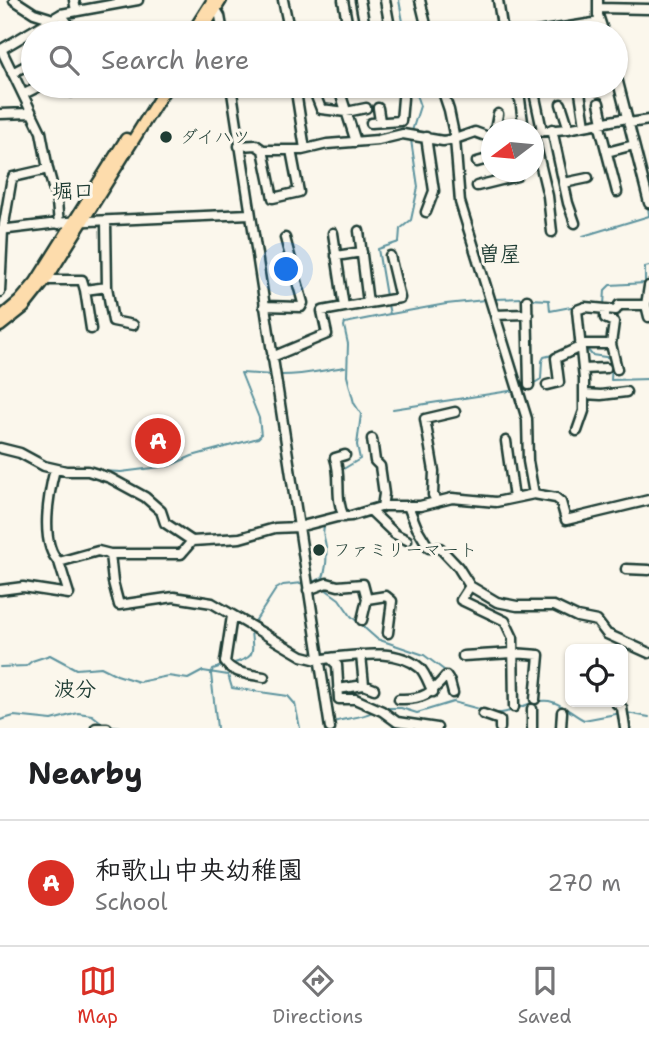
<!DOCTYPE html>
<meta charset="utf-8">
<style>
:root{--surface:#fff;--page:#f6f6f6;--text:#202124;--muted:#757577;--line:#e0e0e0;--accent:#d93025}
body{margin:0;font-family:"Shantell Sans","Klee One",sans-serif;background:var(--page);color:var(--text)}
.controls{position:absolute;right:21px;bottom:21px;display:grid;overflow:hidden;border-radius:10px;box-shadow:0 2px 5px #0004}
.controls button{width:63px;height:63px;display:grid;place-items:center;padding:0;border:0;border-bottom:2px solid var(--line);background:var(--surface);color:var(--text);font:35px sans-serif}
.compass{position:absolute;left:481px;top:119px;width:63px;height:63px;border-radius:50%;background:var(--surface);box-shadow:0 2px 5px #0004;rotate:254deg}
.you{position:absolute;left:287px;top:270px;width:24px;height:24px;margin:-18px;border:5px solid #fff;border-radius:50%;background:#1a73e8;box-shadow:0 0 0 10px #1a73e833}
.badge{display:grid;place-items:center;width:46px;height:46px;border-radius:50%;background:var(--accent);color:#fff;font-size:23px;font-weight:700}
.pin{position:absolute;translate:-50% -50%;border:4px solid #fff;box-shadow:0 2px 7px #0006}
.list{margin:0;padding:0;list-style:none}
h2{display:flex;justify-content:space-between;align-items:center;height:91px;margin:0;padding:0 28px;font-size:30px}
h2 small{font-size:23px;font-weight:400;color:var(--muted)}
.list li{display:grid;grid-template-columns:46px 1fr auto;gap:21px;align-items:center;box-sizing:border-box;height:126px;padding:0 28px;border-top:2px solid var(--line)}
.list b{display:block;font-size:26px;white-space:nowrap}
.list p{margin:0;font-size:23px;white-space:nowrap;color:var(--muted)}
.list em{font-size:23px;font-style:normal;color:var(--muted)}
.icon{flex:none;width:38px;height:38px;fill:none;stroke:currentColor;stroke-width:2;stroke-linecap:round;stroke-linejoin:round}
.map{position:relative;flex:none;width:649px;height:728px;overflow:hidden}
.search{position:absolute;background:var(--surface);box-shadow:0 2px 5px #0004;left:21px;right:21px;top:21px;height:77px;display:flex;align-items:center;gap:18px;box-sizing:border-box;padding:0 24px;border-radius:38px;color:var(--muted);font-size:26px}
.sheet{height:217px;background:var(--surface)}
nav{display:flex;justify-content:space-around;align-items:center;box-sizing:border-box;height:98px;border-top:2px solid var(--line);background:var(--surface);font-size:19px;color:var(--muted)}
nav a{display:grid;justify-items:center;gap:4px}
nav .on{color:var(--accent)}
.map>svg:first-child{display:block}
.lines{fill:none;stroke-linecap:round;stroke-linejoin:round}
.stream{stroke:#5c939e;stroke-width:2}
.minor-casing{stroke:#1f3d34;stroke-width:13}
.major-casing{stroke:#1f3d34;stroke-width:15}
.minor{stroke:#fbf7ec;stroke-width:8}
.major{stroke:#fddcac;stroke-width:10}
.poi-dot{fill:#1f3d34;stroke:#fbf7ec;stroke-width:2.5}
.labels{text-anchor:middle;stroke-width:6;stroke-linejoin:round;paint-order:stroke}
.poi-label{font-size:18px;fill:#1f3d34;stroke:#fbf7ec;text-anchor:start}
.quarter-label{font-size:21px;font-weight:bold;fill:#1f3d34;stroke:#fbf7ec}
</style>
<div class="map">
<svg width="649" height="728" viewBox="0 0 649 728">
<rect width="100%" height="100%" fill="#fbf7ec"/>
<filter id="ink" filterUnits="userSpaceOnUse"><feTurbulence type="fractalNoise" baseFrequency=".0143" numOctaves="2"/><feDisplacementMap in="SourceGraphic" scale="14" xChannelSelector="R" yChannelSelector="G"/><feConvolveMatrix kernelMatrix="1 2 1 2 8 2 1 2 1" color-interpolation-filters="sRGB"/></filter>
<g filter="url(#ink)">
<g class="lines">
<path class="stream" d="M 399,0 L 405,33
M 412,131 L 420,106 L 413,86
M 648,206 L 649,215
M 583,236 L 649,216
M 645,282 L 645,267 L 649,266
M 386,296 L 378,249 L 399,242 L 400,229 L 411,220 L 418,187 L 411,140
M 495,299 L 524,298
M 529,299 L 549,300 L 550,311 L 576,306
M 602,305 L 604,305 L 605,290 L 610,285 L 646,283
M 391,314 L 446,304 L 485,300
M 586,348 L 592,355 L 612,358
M 612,364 L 611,380 L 649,379
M 278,375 C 301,376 323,370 345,367
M 531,385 L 541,379 L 542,361 L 544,357 L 556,354
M 393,409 L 516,390
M 102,471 L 121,472 L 169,466 L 192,456 L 258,438 L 261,435 L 259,418 L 241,373 L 273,375
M 340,471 L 360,459 L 357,445 L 361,414 L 354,403 L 347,376 L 348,344 L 344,326 L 345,323 L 390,314 L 388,305
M 312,582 L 323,578 C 326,569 327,557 326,547 C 325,538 321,533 325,524
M 325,589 L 339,599 L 351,616 L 377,639 L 424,655 L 448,673
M 254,623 L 276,589 L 283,585 L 303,583
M 231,664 C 256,657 253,655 251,631
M 0,667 L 26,666 L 32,661 L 50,655 L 76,669 L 101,667 L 117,675 L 139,682 L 168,676 L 188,679 L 203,671 L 228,675 L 232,688 L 288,696 L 295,704 L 300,728
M 384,708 L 401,708 L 417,713 L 453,702 L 483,710
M 488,712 C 511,718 528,698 549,701 C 562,703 573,715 584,720 L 621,713
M 627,713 L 649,717
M 0,720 L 14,716 L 52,720 L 78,713 L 92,715 L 105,725 L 130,728
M 331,723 C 344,718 362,718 372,712
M 217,728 L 211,674 L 213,669 L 222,666"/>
<defs>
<path id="minor" d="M 14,0 L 34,13 L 50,18
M 74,0 L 76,11
M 283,0 L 288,24
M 343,0 L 349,33
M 360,0 L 366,33
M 385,0 L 391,33
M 420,0 L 428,33
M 498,0 L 503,33
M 598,0 L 598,15 L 604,33
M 214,6 L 220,16 L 223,33
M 598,8 L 649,9
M 61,14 L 75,33
M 531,33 L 600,22
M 1,49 L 41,132 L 48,169 L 57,202 L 59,224
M 0,50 L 61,14 L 138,0
M 12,73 L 33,62
M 616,74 L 649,203
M 231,86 L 330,728
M 312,86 L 321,109 L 346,112 L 366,108
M 338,86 L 356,142
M 441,86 L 449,110 L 455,139 L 460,202 L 527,419 L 528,461 L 534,494
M 497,86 L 497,89
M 579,86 L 585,125
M 512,90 L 520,99 L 524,130
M 71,92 L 84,86
M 24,94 L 40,86
M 535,97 L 542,130
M 297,98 L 305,149
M 599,103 L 603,122
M 561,104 L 569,129
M 378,108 L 380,121
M 0,114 L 31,113
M 371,123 L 401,121 L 403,98
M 599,123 L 617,192
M 629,123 L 649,120
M 552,129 L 568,203 L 575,223
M 495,130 L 498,114
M 534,132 L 567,129 L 627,118
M 534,138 L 548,196 L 552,232
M 239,146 L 256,145 L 263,150 L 302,150 L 327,144 L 378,140 L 403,134 L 443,141 L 455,139 L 475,132 L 491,138
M 263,150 L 273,198 L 299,192 L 291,150
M 607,152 L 634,145
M 477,162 L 491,158
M 564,183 L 588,178
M 477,186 L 517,176 L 516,172
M 426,212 L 434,191 L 426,137
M 106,222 L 107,287 L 113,321 L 133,325
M 0,230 L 67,222 L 250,214
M 359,231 L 368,303
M 336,256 L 362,252
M 47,278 L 50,280 L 82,280 L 85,290
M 649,286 L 646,305 L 649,317
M 0,292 L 3,230 L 11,183 L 13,177 L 48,169
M 527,300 L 529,385
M 264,306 L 301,307 L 303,303 L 285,238
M 344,307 L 400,298 L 390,256
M 495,315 L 528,314
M 91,329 L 85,290 L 107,287
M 580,344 L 611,344 L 614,322 L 605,318 L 605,309
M 611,344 L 617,369
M 272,357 L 327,334 L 322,311 L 344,307 L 333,233
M 583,369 L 606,368
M 547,385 L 559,382 L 556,358 L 580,347
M 584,394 L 601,395 L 626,392
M 577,431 L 584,411 L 584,379 L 577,310 L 585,307 L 616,310 L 619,305 L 646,305
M 372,439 L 375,461 L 380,466 L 384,494 L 382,507
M 506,441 L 514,498
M 0,448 L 20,453 L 44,466 L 66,471 L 88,471 L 110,478 L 145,497 L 161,511 L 165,523 L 192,541 L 240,538 L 275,528 L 298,527 L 337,517 L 351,516 L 384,506 L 420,506 L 452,498 L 496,502 L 534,494 L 556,498 L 561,502 L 566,520 L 649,500
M 437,502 L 433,495 L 434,471 L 425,419 L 455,412
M 408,506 L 417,528 L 429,548 L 440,548 L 458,567 L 470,586 L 497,602 L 517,606 L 554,606 L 577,617 L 597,621 L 607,634 L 649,653
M 370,510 L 395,534 L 407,540
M 344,517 C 334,496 342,478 335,458 L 345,455
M 110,554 L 113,582 L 119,605 L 174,597 L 212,603 L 302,656 L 318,660 L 330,658 L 337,665 L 339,699 L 355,699 L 382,711 L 397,722 L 437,728
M 59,562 L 98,551 L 110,554 L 181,554 L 192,541
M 626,569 L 649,570
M 470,586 L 461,600 L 505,621 L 513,638 L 514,707
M 0,590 L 23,587 L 69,594 L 59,562 C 39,544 49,492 55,469
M 308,590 L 327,583 L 338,586 L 363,584 L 367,599 L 362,620
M 367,599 L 386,596 L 392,601 L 388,633
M 232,616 L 225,662 C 233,674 250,674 264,677
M 361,655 L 364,685
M 463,656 L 513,653 L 539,655 L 535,699
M 330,658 C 358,655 397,648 420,668 C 426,674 429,685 433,692
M 338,689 L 364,685 L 374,689
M 399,699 C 423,700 432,693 446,676 L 450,682 L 453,693
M 615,702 L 622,708 L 625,728
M 483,714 L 500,720 L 500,728
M 96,728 L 107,728
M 532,728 L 532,709
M 561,728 L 562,712"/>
<path id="major" d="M 192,33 L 213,0
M 200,33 L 221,0
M 0,318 L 20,301 L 36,282 L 126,139
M 0,326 L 24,307 L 47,278 L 167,86"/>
</defs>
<use href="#minor" class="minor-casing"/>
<use href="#major" class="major-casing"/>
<use href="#minor" class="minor"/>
<use href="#major" class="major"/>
</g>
</g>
<g class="poi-dot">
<circle cx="166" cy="137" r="7"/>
<circle cx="319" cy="550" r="7"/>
</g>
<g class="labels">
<g class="poi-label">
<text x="180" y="143">ダイハツ</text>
<text x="333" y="556">ファミリーマート</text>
</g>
<g class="quarter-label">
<text x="73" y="198">堀口</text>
<text x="500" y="261">曽屋</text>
<text x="75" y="696">波分</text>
</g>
</g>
</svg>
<div class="controls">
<button><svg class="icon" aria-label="locate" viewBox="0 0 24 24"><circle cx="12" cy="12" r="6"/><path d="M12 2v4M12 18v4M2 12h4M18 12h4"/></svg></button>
</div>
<svg class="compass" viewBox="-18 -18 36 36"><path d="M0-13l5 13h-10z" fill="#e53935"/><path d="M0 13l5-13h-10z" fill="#757577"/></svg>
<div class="you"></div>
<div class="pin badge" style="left:158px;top:441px">A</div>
<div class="search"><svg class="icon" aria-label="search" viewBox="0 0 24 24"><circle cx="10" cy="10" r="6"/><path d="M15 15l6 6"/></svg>Search here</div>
</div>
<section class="sheet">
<h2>Nearby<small></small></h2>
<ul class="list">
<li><span class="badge">A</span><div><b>和歌山中央幼稚園</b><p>School</p></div><em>270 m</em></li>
</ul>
</section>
<nav>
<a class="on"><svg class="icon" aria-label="map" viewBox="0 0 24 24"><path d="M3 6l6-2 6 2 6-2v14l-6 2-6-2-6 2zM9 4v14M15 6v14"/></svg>Map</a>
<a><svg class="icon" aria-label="directions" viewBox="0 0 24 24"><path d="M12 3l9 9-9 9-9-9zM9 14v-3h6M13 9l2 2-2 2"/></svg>Directions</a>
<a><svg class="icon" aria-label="saved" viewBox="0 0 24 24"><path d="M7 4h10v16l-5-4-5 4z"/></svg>Saved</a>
</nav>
